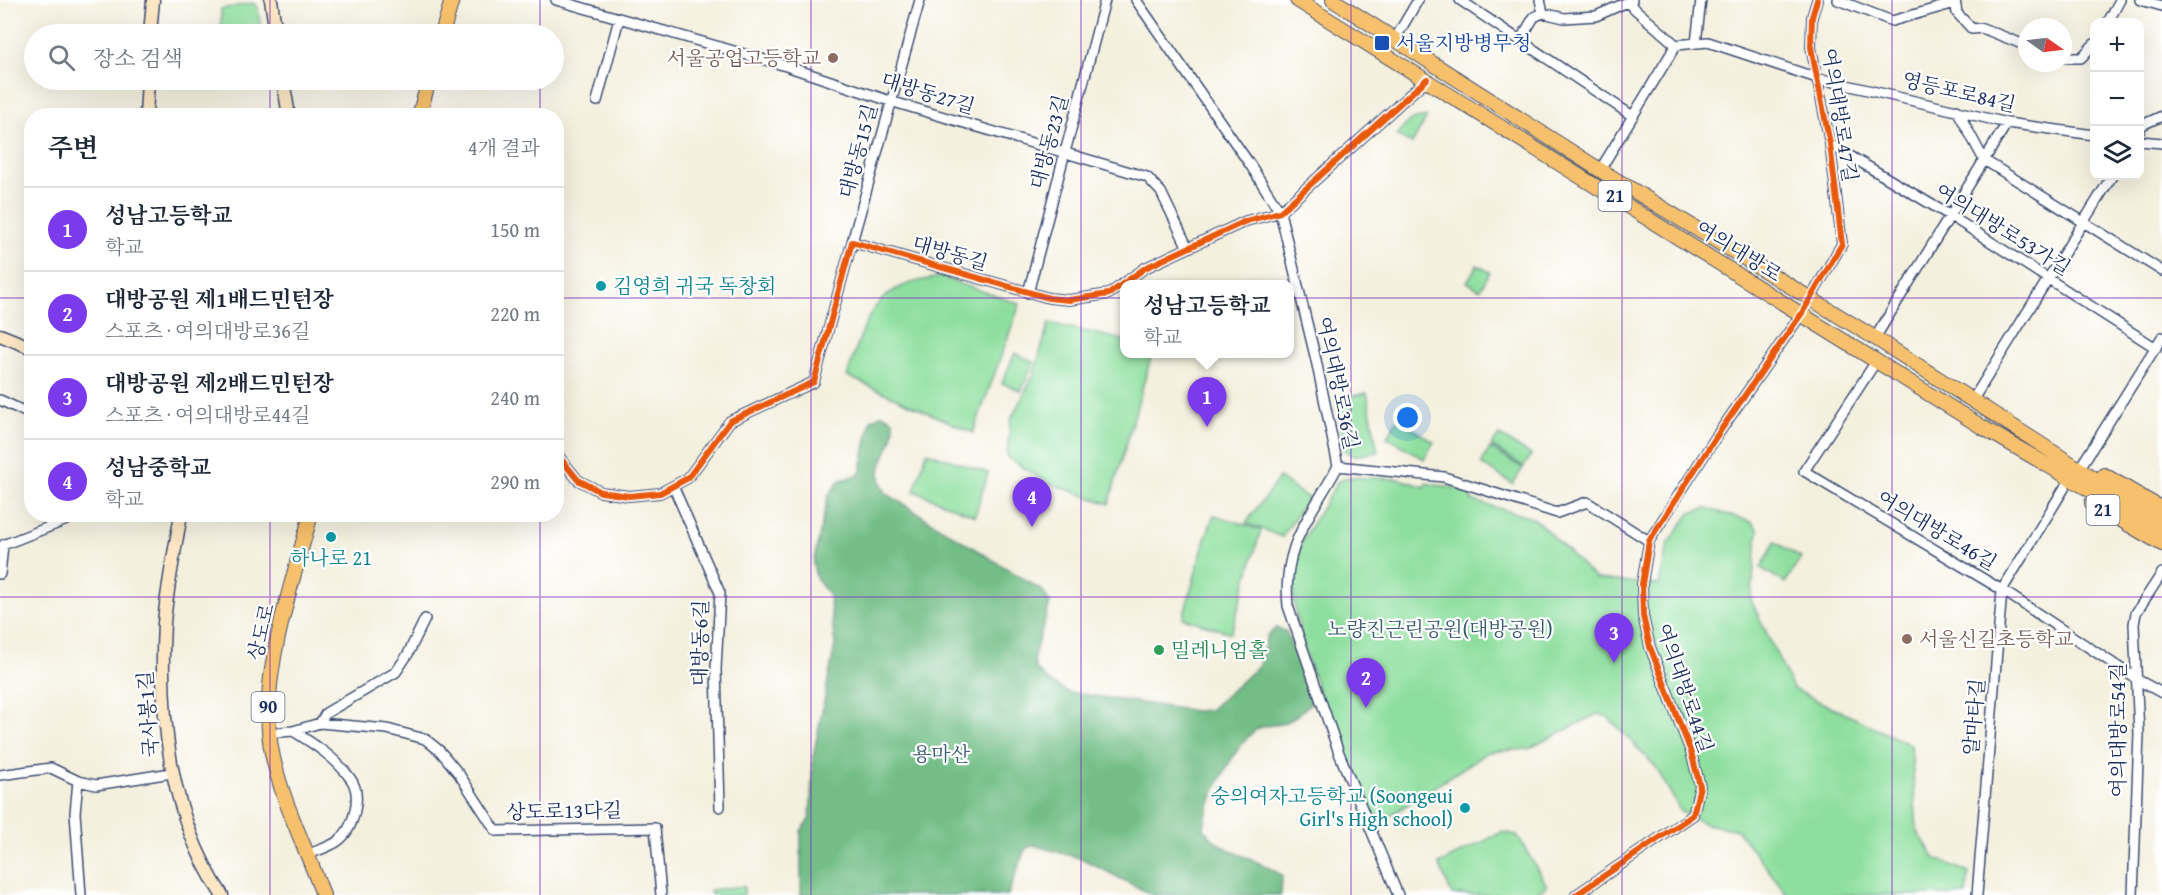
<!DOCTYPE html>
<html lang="ko">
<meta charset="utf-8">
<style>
:root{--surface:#fff;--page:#f6f6f7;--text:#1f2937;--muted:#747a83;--line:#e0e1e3;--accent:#7c3aed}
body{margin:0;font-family:"Gentium Book Plus","Noto Serif KR",serif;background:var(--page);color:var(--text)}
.controls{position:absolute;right:18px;top:18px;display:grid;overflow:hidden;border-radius:12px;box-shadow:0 6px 24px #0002}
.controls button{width:54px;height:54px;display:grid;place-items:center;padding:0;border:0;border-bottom:2px solid var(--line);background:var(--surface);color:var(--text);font:30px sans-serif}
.compass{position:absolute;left:2018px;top:18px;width:54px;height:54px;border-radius:50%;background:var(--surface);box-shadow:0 6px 24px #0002;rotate:104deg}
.you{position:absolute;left:1408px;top:418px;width:21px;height:21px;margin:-15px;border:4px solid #fff;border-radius:50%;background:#1a73e8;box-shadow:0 0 0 9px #1a73e833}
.badge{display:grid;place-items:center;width:39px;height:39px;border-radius:50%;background:var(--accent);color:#fff;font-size:20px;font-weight:700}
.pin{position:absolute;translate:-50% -50px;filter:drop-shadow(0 2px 3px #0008)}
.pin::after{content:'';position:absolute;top:32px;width:21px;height:18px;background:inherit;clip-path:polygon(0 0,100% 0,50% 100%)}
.popup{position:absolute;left:1120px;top:280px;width:174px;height:78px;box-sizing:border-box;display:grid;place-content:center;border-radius:12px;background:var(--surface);filter:drop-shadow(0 2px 4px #0005);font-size:20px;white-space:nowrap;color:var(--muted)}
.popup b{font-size:22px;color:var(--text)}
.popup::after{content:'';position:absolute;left:50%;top:100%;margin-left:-12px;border:12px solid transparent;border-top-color:var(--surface)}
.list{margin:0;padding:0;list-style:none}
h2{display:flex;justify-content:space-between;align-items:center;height:78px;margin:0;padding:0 24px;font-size:26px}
h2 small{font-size:20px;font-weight:400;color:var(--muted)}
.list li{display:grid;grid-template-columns:39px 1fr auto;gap:18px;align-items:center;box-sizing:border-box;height:84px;padding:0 24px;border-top:2px solid var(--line)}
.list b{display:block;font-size:22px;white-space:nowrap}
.list p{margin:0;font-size:20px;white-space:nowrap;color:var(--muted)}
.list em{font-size:20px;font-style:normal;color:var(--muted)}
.icon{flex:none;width:33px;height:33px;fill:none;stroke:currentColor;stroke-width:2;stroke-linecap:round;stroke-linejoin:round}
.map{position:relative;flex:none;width:2162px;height:895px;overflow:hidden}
.search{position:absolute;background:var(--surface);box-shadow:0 6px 24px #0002;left:24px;top:24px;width:540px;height:66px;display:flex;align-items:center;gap:15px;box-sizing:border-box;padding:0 21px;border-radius:33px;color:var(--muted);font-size:22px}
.panel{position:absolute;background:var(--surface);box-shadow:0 6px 24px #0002;left:24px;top:108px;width:540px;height:414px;border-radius:24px}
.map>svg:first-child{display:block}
.green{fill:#8edf9f;stroke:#54877e;stroke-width:1.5}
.forest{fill:#72be86;stroke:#467672;stroke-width:1.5}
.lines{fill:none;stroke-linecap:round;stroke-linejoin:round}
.street-casing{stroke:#3c4c71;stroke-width:12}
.secondary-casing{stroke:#3c4c71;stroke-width:15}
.primary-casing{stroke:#3c4c71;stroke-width:16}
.street{stroke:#fff;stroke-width:9}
.secondary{stroke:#fce6c4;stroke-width:12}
.primary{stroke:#f7c06c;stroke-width:14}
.cycleway-casing{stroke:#fff;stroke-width:10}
.cycleway{stroke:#e8590c;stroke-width:6}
.grid{fill:none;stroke:#7b2cbf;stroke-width:1.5;stroke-opacity:0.55}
.transit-dot{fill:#1a4fb4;stroke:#fff;stroke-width:2}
.education-dot{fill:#8d6e63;stroke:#fff;stroke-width:2}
.culture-dot{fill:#0f9aa8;stroke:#fff;stroke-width:2}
.leisure-dot{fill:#2e9e5b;stroke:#fff;stroke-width:2}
.labels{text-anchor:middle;stroke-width:4.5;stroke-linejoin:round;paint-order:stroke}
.shield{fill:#fff;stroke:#5f6d8e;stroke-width:1.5}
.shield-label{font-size:18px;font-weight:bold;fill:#1b2f5e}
.transit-label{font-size:20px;fill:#164399;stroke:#fff;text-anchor:start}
.education-label{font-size:20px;fill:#785e54;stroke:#fff;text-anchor:end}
.street-label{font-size:20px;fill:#1b2f5e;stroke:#fff}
.culture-label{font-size:20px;fill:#0d838f;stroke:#fff;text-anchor:start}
.park-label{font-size:20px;fill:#385b6e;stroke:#fff}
.leisure-label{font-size:20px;fill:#27864d;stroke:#fff;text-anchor:start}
</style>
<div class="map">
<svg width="2162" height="895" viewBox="0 0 2162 895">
<rect width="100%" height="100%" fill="#fff"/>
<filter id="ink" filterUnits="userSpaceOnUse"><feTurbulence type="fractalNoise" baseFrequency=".0167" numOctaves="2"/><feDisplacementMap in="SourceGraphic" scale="12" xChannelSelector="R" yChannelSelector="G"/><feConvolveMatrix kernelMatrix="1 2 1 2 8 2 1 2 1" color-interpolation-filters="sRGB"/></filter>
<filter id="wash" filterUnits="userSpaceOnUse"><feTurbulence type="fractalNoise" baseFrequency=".008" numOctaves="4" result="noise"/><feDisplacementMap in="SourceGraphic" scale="24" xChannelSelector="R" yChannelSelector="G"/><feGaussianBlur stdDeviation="1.35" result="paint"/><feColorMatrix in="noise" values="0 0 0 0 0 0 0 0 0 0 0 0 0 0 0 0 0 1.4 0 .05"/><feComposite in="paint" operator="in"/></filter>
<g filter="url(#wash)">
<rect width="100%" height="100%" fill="#f4f0de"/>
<path class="green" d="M 253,3 L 258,7 L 261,34 L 221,34 L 221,9 Z
M 1427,117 L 1412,144 L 1397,135 L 1410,120 Z
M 1477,265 L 1490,272 L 1480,290 L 1467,282 Z
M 941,277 L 1020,304 L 973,433 L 847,376 C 868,315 870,286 941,277 Z
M 1049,323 L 1124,340 L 1124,354 L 1152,354 L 1109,504 L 1046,482 L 1007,457 L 1010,421 L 1033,376 Z
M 1015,353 L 1034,362 L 1021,391 L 1002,383 Z
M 1367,393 L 1378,452 L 1353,456 L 1345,451 L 1336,399 Z
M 1398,419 L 1434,442 L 1424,459 L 1387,437 Z
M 1499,435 L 1531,455 L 1524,467 L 1491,446 Z
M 1490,448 L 1523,468 L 1513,484 L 1481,464 Z
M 927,452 L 988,473 L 975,516 L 914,491 Z
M 1348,477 L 1399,479 L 1425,487 L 1426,483 L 1471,491 L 1471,500 L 1535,519 L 1596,579 L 1659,585 L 1668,544 L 1690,513 L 1706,508 L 1752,522 L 1758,530 L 1751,600 L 1793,689 L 1911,745 L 1917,831 L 1935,858 L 1969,873 L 1966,895 L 1788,895 L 1737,830 L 1706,824 L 1681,812 L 1655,766 L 1607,716 L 1597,714 L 1528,749 L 1488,752 L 1391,815 L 1375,821 C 1348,763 1275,614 1297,554 C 1306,529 1325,505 1337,482 Z
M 1279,478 L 1308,498 L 1282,537 L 1246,523 Z
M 1214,515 L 1261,530 L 1231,633 L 1183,618 L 1206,536 Z
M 1775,542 L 1801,558 L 1785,583 L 1761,568 Z
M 1502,832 L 1517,835 L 1547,886 L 1531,895 L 1452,895 L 1439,864 Z
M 744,886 L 744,895 L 711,895 L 710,890 Z"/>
<path class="forest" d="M 882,414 L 893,420 C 899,447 866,466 887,494 L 1043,591 L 1050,603 L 1034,655 L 1035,668 L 1051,683 L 1068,692 L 1195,711 L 1210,710 L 1259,665 L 1267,636 L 1276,628 L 1286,631 L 1313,700 C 1305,709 1295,718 1284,723 C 1276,726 1264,724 1257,729 C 1234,746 1206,802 1204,829 C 1223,856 1257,856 1282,876 L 1281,895 L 1152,895 L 1083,859 L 1033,845 L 1025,849 L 1008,895 L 801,895 L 801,831 L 810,818 L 813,757 L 835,645 L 829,595 L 816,578 L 813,564 L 828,496 L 839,481 L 860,474 L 871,420 Z"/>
</g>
<g filter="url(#ink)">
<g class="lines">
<defs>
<path id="street" d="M 556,0 L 786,66 L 890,101 L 1147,177 L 1161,192 L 1188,248
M 1136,0 L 1251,166 L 1280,212 L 1316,360 L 1338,466 C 1310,518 1282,544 1288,606 L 1339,753 L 1398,895
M 1460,0 L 1631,115
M 1540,0 L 1543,13
M 1838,0 L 1892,21 L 1955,3
M 1955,0 L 1957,13 L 1972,29 L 1982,28 L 2027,46
M 2140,0 L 2162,6
M 1628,3 L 1676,45
M 2108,22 L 2120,0
M 1395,39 L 1418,0
M 1521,39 L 1534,17 L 1543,13 L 1564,18 L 1596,16 L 1632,0
M 1696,43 L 1701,0
M 2063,58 L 2081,58 L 2094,44
M 597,101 L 619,19
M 1957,110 L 1984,160 L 2162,271
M 2140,130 L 2142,125 L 2162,116
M 2140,141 L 2162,143
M 1830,144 L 1949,215 L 2156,348
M 1600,170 L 1676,45 L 1708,42 L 1817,78 L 2007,123 L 2094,135
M 852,242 L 920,0
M 1028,293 L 1105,0
M 1810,299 L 1842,244 L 1830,144 L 1811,47 L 1812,17 L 1817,0
M 1875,338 L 2007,123
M 1877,360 L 1804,471 L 2002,590 L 2138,680 L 2162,693
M 0,400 L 32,415
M 1972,401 L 2112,176
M 556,453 L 578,480 L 601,492 L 629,496 L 660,493 L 688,478 L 730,421 L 814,382 L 852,242 L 1049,298 L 1069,300 L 1109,294 L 1145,268 L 1246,221 L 1280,212 L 1427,79
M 2083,463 L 2162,337
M 1338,466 L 1444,477 L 1557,513 L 1587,502 L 1649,541
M 674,488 L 720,593 L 716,669 L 720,807
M 0,574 L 3,545 L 82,514
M 320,723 L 326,713 L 396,672 L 408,654 L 425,619
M 293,731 C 314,744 336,758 350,778 C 363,794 354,829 338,841 C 330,847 318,850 309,854
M 269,733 L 293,731 L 320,723 L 387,729 L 425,739 L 440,751 L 459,774 L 496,831 L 655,828 L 661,895
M 0,775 L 51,768 L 78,781 L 96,785 L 171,773
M 78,781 L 75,813 L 81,895
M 1576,895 L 1693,815 L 1700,786 L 1691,752 L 1650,647 L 1643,616 L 1642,584 L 1649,541 L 1716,437 L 1802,313
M 1977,895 L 2002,590 L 2065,487
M 2133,895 L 2139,734 L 2134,624 L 2136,613 L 2162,573"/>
<path id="secondary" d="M 271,0 L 276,34
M 150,34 L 153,0
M 283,80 L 289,116
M 146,116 L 148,80
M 0,335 L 32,348
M 181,514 C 175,550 167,587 164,623 C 159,717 169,815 222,895"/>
<path id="primary" d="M 1297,0 L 1982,427 L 2162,532
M 1333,0 L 1600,170 L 1875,338 L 2162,522
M 442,34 L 452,0
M 419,116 L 429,80
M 2104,475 L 2162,509
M 2092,503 L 2162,544
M 311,514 C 292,585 257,681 272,753 C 282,802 306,847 323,895"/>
</defs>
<use href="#street" class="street-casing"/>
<use href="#secondary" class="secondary-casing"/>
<use href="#primary" class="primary-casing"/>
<use href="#street" class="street"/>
<use href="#secondary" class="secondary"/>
<use href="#primary" class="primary"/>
<defs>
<path id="cycleway" d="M 556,453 L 578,480 L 601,492 L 629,496 L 660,493 L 688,478 L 730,421 L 814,382 L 852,242 L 1049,298 L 1069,300 L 1109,294 L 1145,268 L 1246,221 L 1280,212 L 1427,79
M 1576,895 L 1693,815 L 1700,786 L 1691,752 L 1650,647 L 1643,616 L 1642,584 L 1649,541 L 1716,437 L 1802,313 L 1842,244 L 1830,144 L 1811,47 L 1812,17 L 1817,0"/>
</defs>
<use href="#cycleway" class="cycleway-casing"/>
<use href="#cycleway" class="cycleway"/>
</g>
</g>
<path class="grid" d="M 270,0 L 270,34M 540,0 L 540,34M 811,0 L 811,895M 1081,0 L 1081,895M 1351,0 L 1351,895M 1622,0 L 1622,895M 1892,0 L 1892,895M 270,80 L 270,116M 540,80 L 540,116M 0,298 L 32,298M 556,298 L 2162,298M 270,514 L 270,895M 540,514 L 540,895M 0,597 L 2162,597"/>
<rect class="transit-dot" x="1374" y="35" width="16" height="16" rx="3"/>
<g class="education-dot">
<circle cx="833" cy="58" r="6"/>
<circle cx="1907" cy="639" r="6"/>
</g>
<g class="culture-dot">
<circle cx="601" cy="286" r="6"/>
<circle cx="331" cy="537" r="6"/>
<circle cx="1465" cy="808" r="6"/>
</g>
<circle class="leisure-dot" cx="1159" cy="650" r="6"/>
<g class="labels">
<g class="shield">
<rect x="1598.5" y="181" width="33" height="30" rx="4.5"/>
<rect x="2086.5" y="495" width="33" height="30" rx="4.5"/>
<rect x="251.5" y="692" width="33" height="30" rx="4.5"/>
</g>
<g class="shield-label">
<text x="1615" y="202">21</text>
<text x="2103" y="516">21</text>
<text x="268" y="713">90</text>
</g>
<g class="transit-label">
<text x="1396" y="50">서울지방병무청</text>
</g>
<g class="education-label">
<text x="821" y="65">서울공업고등학교</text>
<text x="1919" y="646" text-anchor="start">서울신길초등학교</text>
</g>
<g class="street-label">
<text transform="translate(1959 92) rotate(13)" y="7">영등포로84길</text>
<text transform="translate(928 93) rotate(17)" y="7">대방동27길</text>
<text transform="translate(1840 115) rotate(81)" y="7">여의대방로47길</text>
<text transform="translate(1049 142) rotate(-75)" y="7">대방동23길</text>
<text transform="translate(858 151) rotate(-75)" y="7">대방동15길</text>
<text transform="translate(2003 229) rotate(32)" y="7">여의대방로53가길</text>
<text transform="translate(1739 251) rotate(32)" y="7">여의대방로</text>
<text transform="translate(950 253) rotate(16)" y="7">대방동길</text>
<text transform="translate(1338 383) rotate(78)" y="7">여의대방로36길</text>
<text transform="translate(1937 530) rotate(31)" y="7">여의대방로46길</text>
<text transform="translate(261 632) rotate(-77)" y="7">상도로</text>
<text transform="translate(700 643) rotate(-89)" y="7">대방동6길</text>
<text transform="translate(1685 688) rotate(71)" y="7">여의대방로44길</text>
<text transform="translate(148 714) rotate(-94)" y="7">국사봉1길</text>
<text transform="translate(1974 717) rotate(-85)" y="7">알마타길</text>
<text transform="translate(2118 730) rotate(-90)" y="7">여의대방로54길</text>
<text transform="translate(564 811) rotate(-1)" y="7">상도로13다길</text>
</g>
<g class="culture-label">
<text x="613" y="293">김영희 귀국 독창회</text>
<text x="331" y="565" text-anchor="middle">하나로 21</text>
<text x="1453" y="803" text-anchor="end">숭의여자고등학교 (Soongeui<tspan x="1453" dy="23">Girl's High school)</tspan></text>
</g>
<g class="park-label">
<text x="1440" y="636">노량진근린공원(대방공원)</text>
<text x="941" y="761">용마산</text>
</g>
<g class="leisure-label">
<text x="1171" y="657">밀레니엄홀</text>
</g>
</g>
</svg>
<div class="controls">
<button>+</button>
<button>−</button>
<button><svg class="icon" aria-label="layers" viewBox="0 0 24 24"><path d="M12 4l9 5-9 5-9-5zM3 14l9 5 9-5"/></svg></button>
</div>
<svg class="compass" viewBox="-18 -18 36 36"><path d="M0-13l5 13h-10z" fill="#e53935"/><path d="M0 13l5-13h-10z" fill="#747a83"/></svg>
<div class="you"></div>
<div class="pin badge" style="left:1207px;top:427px">1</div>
<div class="popup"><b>성남고등학교</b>학교</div>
<div class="pin badge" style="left:1366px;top:708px">2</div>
<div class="pin badge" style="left:1614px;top:663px">3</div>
<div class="pin badge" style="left:1032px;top:527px">4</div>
<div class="search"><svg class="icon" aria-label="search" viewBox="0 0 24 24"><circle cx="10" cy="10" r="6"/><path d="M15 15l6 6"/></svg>장소 검색</div>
<section class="panel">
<h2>주변<small>4개 결과</small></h2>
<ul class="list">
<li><span class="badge">1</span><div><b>성남고등학교</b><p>학교</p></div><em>150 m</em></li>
<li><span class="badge">2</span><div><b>대방공원 제1배드민턴장</b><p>스포츠 · 여의대방로36길</p></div><em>220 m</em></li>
<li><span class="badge">3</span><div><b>대방공원 제2배드민턴장</b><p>스포츠 · 여의대방로44길</p></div><em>240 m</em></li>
<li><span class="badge">4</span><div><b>성남중학교</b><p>학교</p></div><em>290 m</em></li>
</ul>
</section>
</div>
